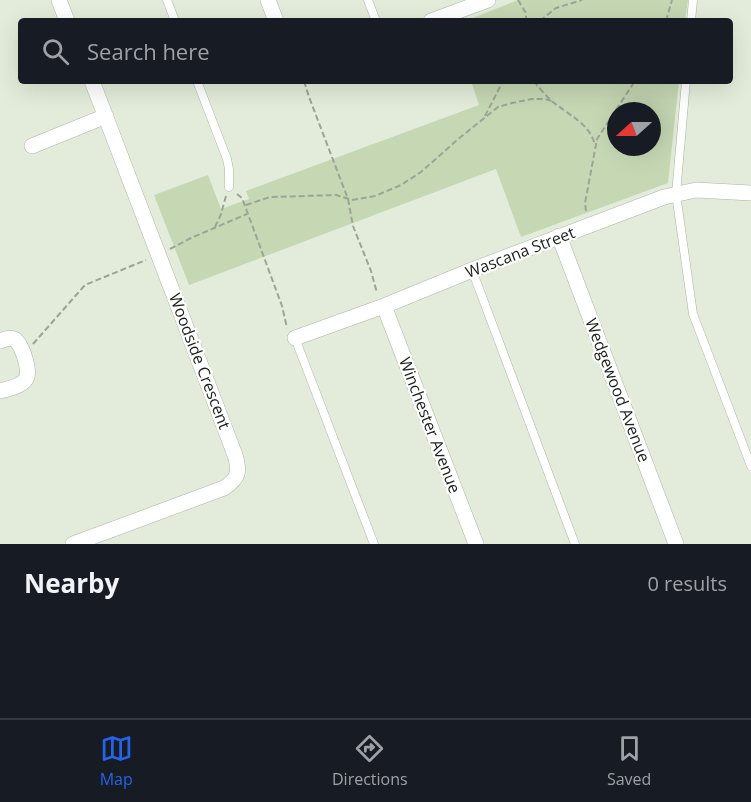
<!DOCTYPE html>
<style>
:root{--surface:#171b24;--page:#242831;--text:#f1f3f6;--muted:#9ea1a6;--line:#363941;--accent:#2563eb}
body{margin:0;font-family:"Open Sans",sans-serif;background:var(--page);color:var(--text)}
.compass{position:absolute;left:607px;top:102px;width:54px;height:54px;border-radius:50%;background:var(--surface);box-shadow:0 6px 24px #0002;rotate:249deg}
.list{margin:0;padding:0;list-style:none}
h2{display:flex;justify-content:space-between;align-items:center;height:78px;margin:0;padding:0 24px;font-size:26px}
h2 small{font-size:20px;font-weight:400;color:var(--muted)}
.icon{flex:none;width:33px;height:33px;fill:none;stroke:currentColor;stroke-width:2;stroke-linecap:round;stroke-linejoin:round}
.map{position:relative;flex:none;width:751px;height:544px;overflow:hidden}
.search{position:absolute;background:var(--surface);box-shadow:0 6px 24px #0002;left:18px;right:18px;top:18px;height:66px;display:flex;align-items:center;gap:15px;box-sizing:border-box;padding:0 21px;border-radius:6px;color:var(--muted);font-size:22px}
.sheet{height:174px;background:var(--surface)}
nav{display:flex;justify-content:space-around;align-items:center;box-sizing:border-box;height:84px;border-top:2px solid var(--line);background:var(--surface);font-size:16px;color:var(--muted)}
nav a{display:grid;justify-items:center;gap:3px}
nav .on{color:var(--accent)}
.map>svg:first-child{display:block}
.green{fill:#c5d7b3;fill-rule:evenodd}
.lines{fill:none;stroke-linecap:round;stroke-linejoin:round}
.lane-casing{stroke:#acb5a3;stroke-width:9}
.street-casing{stroke:#acb5a3;stroke-width:16}
.path{stroke:#9da496;stroke-width:2;stroke-dasharray:6 3;stroke-linecap:butt}
.lane{stroke:#fff;stroke-width:8}
.street{stroke:#fff;stroke-width:15}
.labels{text-anchor:middle;stroke-width:4.5;stroke-linejoin:round;paint-order:stroke}
.street-label{font-size:16px;fill:#1d201a;stroke:#fff}
</style>
<div class="map">
<svg width="751" height="544" viewBox="0 0 751 544">
<rect width="100%" height="100%" fill="#e3ecda"/>
<path class="green" d="M 518,0 L 688,0 L 685,21 L 465,21 Z
M 471,81 L 679,81 L 668,183 L 521,237 L 496,169 L 189,285 L 154,195 L 208,175 L 221,209 L 249,199 L 246,191 L 479,105 ZM 616,111 L 652,111 L 652,147 L 616,147 Z"/>
<g class="lines">
<defs>
<path id="lane" d="M 167,0 L 175,21
M 368,0 L 376,21
M 691,21 L 693,0
M 197,81 L 227,159 L 229,169 L 229,187
M 686,81 L 676,194 L 693,314 L 751,466
M 472,270 L 575,544
M 295,338 L 374,544"/>
<path id="street" d="M 59,0 L 67,21
M 268,0 L 276,21
M 431,21 L 488,0
M 32,146 L 106,116
M 559,236 L 676,544
M 384,306 L 476,544
M 295,338 L 384,306 L 472,270 L 664,197 L 696,190 L 751,193
M 0,341 C 5,339 9,337 14,339 C 22,343 31,372 26,379 C 22,386 8,389 0,391
M 73,544 L 224,488 C 239,478 240,472 235,455 L 92,81"/>
</defs>
<use href="#lane" class="lane-casing"/>
<use href="#street" class="street-casing"/>
<path class="path" d="M 518,0 L 526,13 L 526,21
M 540,21 L 556,8 L 582,0
M 666,21 L 672,0
M 304,81 L 309,97 L 348,199 L 353,226 L 371,271 L 377,293
M 534,81 C 539,88 546,96 553,102 C 569,115 590,124 595,145
M 485,116 L 503,81
M 237,194 L 242,198 L 245,206 L 282,306 L 287,328
M 246,205 L 270,197 L 336,195 L 352,200 L 375,196 L 401,185 L 421,172 L 457,140 L 498,107 L 512,103 L 532,99 L 545,99 L 552,101
M 586,211 L 585,203 L 597,139 L 635,81
M 215,227 L 221,214 L 226,196
M 170,249 L 191,238 L 247,214
M 33,344 L 85,285 L 146,260"/>
<use href="#lane" class="lane"/>
<use href="#street" class="street"/>
</g>
<g class="labels">
<g class="street-label">
<text transform="translate(520 252) rotate(-21)" y="6">Wascana Street</text>
<text transform="translate(200 361) rotate(69)" y="6">Woodside Crescent</text>
<text transform="translate(618 390) rotate(69)" y="6">Wedgewood Avenue</text>
<text transform="translate(430 425) rotate(69)" y="6">Winchester Avenue</text>
</g>
</g>
</svg>
<svg class="compass" viewBox="-18 -18 36 36"><path d="M0-13l5 13h-10z" fill="#e53935"/><path d="M0 13l5-13h-10z" fill="#9ea1a6"/></svg>
<div class="search"><svg class="icon" aria-label="search" viewBox="0 0 24 24"><circle cx="10" cy="10" r="6"/><path d="M15 15l6 6"/></svg>Search here</div>
</div>
<section class="sheet">
<h2>Nearby<small>0 results</small></h2>
<ul class="list">
</ul>
</section>
<nav>
<a class="on"><svg class="icon" aria-label="map" viewBox="0 0 24 24"><path d="M3 6l6-2 6 2 6-2v14l-6 2-6-2-6 2zM9 4v14M15 6v14"/></svg>Map</a>
<a><svg class="icon" aria-label="directions" viewBox="0 0 24 24"><path d="M12 3l9 9-9 9-9-9zM9 14v-3h6M13 9l2 2-2 2"/></svg>Directions</a>
<a><svg class="icon" aria-label="saved" viewBox="0 0 24 24"><path d="M7 4h10v16l-5-4-5 4z"/></svg>Saved</a>
</nav>
